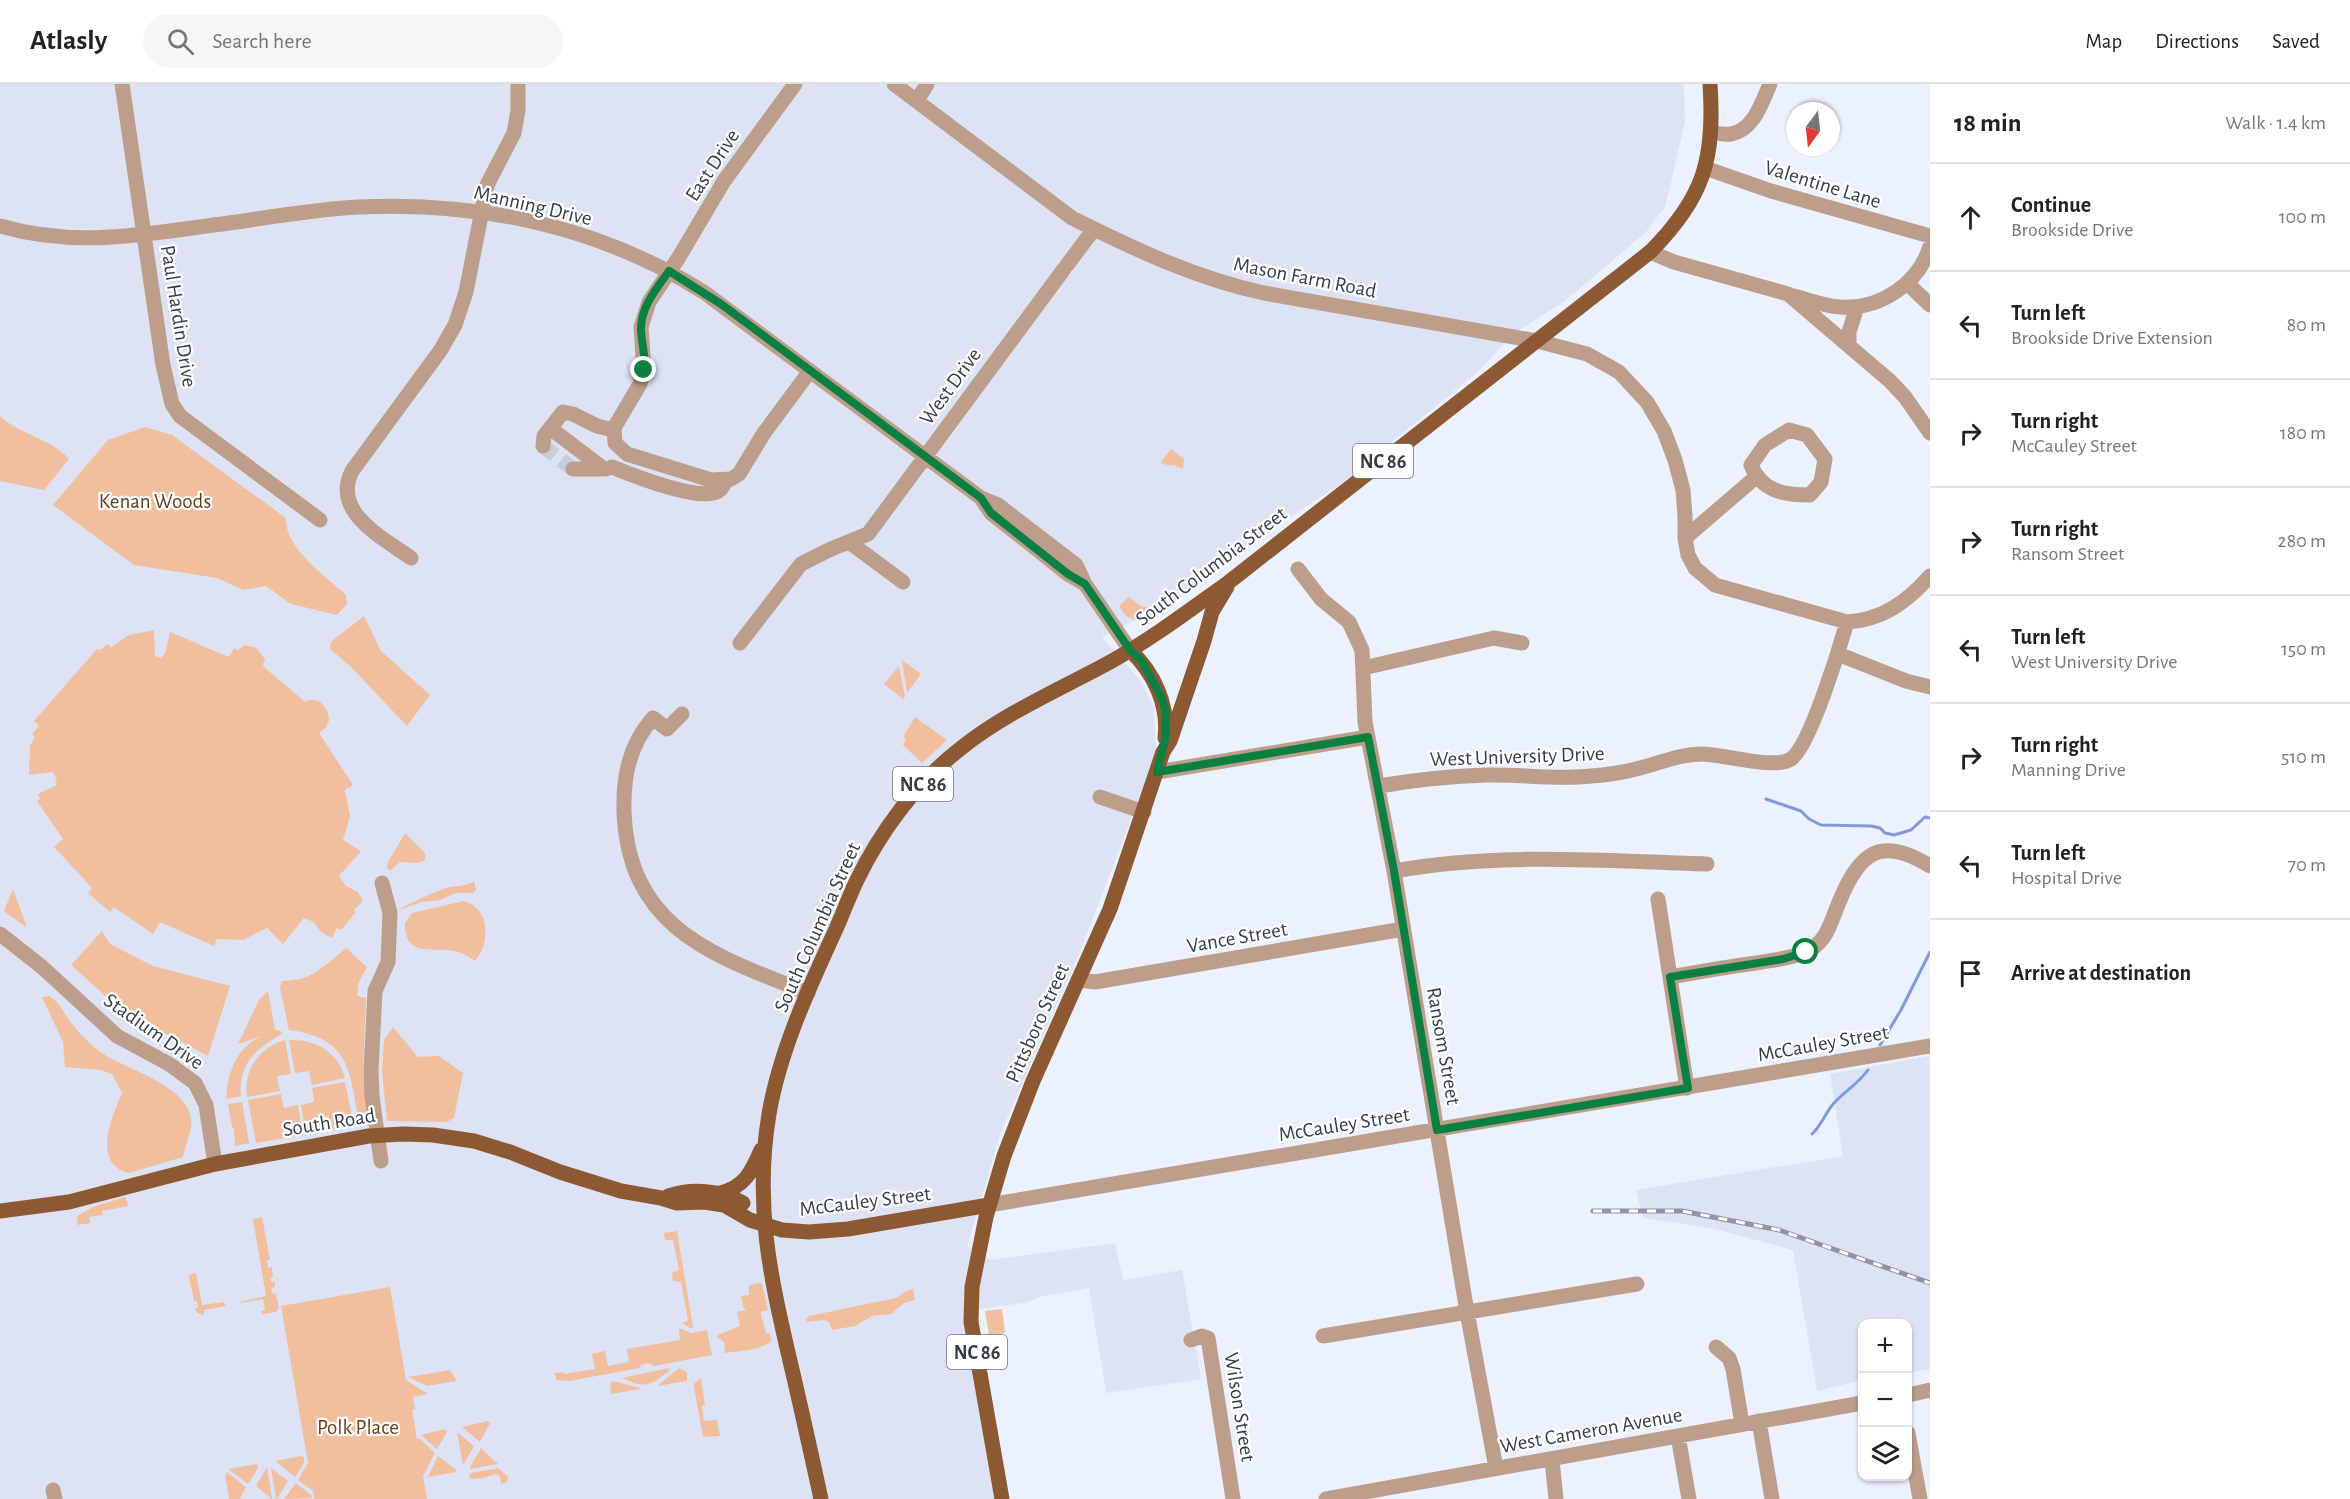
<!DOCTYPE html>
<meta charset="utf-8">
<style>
:root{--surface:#fff;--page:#f6f6f6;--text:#222;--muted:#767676;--line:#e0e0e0}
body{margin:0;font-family:"Alegreya Sans",sans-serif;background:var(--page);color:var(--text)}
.controls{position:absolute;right:18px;bottom:18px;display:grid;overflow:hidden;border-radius:12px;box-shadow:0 2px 4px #0004}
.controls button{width:54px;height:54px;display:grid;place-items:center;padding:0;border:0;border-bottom:2px solid var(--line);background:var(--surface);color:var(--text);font:30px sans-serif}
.compass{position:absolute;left:1786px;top:18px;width:54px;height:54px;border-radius:50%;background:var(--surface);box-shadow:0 2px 4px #0004;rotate:195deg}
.stop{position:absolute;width:18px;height:18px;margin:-14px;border:4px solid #0b8043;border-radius:50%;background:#fff}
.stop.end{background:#0b8043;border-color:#fff;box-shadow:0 2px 6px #0008}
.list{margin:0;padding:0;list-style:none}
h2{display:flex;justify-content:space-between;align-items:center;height:78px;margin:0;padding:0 24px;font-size:26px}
h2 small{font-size:20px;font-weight:400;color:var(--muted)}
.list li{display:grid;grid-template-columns:39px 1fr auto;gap:18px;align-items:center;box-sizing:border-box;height:108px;padding:0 24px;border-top:2px solid var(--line)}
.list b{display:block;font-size:22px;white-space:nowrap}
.list p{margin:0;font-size:20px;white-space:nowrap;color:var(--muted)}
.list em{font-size:20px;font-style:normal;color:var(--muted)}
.icon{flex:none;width:33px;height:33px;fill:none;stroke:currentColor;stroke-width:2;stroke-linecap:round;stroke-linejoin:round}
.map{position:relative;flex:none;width:1930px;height:1415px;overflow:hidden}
header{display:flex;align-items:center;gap:36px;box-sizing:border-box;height:84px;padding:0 30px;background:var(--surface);border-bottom:2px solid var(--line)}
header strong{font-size:28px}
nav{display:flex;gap:33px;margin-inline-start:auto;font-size:21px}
.search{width:420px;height:54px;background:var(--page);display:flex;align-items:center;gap:15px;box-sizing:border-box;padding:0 21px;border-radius:33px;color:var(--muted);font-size:22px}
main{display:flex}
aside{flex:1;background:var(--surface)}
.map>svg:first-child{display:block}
.built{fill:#dde3f4}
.green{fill:#f1bf9d}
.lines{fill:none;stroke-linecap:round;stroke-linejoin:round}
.stream{stroke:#8199db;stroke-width:3}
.minor-tunnel{stroke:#c7cdda;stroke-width:15;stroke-dasharray:15 8;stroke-linecap:butt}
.minor{stroke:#bc9e8a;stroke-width:15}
.major{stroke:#8c5932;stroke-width:15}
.rail-casing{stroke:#8f95a2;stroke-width:5}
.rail{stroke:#fff;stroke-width:3;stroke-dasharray:9;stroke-linecap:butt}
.route{stroke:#0b8043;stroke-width:8}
.labels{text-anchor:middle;stroke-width:4.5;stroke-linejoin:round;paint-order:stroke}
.shield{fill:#fff;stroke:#72767f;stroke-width:1.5}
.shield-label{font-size:20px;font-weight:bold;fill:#363b48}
.street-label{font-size:21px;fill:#363b48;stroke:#fff}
.park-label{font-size:21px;fill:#693d1a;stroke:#fff}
</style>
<header>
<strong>Atlasly</strong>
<div class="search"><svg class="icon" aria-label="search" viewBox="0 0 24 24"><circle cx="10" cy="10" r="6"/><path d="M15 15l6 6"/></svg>Search here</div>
<nav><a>Map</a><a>Directions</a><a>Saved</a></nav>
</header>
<main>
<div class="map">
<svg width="1930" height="1415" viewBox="0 0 1930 1415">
<rect width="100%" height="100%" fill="#ebf1ff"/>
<path class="built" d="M 0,0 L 1684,0 L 1685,38 L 1665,123 L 1646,148 L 1565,217 L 1513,250 L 1479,287 L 1339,401 L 1242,465 L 1174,517 L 1102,553 L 1142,598 L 1154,625 L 1156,671 L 1079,870 L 1001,1048 L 967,1162 L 990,1176 L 1115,1159 L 1123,1196 L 1182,1186 L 1201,1295 L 1106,1309 L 1089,1204 L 1043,1212 L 1028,1218 L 964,1228 L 995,1415 L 0,1415 Z
M 1930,972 L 1930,1285 L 1908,1289 L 1908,1240 L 1862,1240 L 1862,1296 L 1817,1307 L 1793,1166 L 1711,1144 L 1643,1134 L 1636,1106 L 1843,1072 L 1830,990 Z"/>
<path class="green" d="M 0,332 C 20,351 50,354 69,375 L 44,406 L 0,397 Z
M 145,343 L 172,351 L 286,434 C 284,463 325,492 346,511 L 347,520 L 337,531 L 291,520 L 266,502 L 243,506 L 217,494 L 134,481 L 53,421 L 108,356 Z
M 1171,365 L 1184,375 L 1183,385 L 1171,380 L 1172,382 L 1160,379 Z
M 1129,513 L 1142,523 L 1149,523 L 1152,520 L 1160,527 C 1145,541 1129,540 1119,522 Z
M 364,532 L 381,567 L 430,611 L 407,642 L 352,584 L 330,565 L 331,558 Z
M 154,546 L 155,572 L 161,574 L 165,569 L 170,548 L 229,573 L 234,564 L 238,566 L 245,561 L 256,564 L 265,575 L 263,582 L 305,618 C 318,610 329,624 329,637 L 326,641 L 327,643 L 319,649 L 353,701 L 345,706 L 350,732 L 343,756 L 361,767 L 339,792 L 346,802 L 358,808 L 363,817 L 354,826 L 356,828 L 341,846 L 337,844 L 332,854 L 321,848 L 314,838 L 304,834 L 283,860 L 267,844 L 243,856 L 217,855 L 214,862 L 160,838 L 153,850 L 114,823 L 110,828 L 88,809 L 92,804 L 54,763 L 63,755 L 37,717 L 40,715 L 38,710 L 57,701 L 55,696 L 57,695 L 53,688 L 29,691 L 30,662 L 35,653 L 32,650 L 39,642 L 34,637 L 97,565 L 101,566 L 107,560 L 111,563 L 129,551 Z
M 902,576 L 921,590 L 907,609 Z
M 899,582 L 905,613 L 903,615 L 884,600 Z
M 915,633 L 947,656 L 922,679 L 903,661 L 906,655 L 903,653 Z
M 405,749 L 424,768 L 426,772 L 424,777 L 418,779 L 400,778 L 390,787 L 387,784 L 388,778 Z
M 474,797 L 476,806 L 473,809 L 456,809 L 440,816 L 422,818 L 396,827 C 412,818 429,810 446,804 C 456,801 465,803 474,797 Z
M 13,805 L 27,844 L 4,827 Z
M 464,817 C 490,824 491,859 475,877 C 469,873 462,868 454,867 C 434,863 404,874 405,839 L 412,829 Z
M 102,847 L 110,860 L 153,882 L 230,902 L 208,972 L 121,926 L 71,881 Z
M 346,864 L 367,883 L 358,900 L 357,912 L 366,914 L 363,989 L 368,1037 L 359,1039 C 350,987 350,954 289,946 L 280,904 L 282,897 C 312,897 324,882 346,864 Z
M 268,907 L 275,946 L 281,947 L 282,950 C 256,965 238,979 241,1012 L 226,1015 C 228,987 236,965 261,952 L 238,960 L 259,916 Z
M 49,912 C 64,922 62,928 72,940 C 80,950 92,962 102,969 C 125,985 197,1004 191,1042 C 190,1052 185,1063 183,1073 L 129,1089 C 91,1079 112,1033 122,1009 L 112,990 L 100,986 L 65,983 L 63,958 L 42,913 Z
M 393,943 L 418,973 L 439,972 L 463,989 L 454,1034 L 447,1038 L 387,1037 L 382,986 L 384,956 Z
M 285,956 L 291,990 L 277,992 L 280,1007 L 247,1013 C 243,987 259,963 285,956 Z
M 289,956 C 316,955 338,968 345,994 L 312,1001 L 309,987 L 295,989 Z
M 345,998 L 354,1042 L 306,1050 L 301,1021 L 314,1018 L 312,1004 Z
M 281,1010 L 284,1024 L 298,1021 L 303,1051 L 256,1059 L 248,1016 Z
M 242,1018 L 249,1059 L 235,1062 L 234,1045 L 232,1043 L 228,1020 Z
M 125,1113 L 129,1122 L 102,1127 L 103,1131 L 89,1133 L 90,1139 L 78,1141 L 77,1132 L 93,1123 Z
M 262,1133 L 270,1176 L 267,1176 L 268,1184 L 272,1183 L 273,1193 L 271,1194 L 271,1198 L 275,1198 L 275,1203 L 271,1204 L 273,1210 L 276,1210 L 279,1224 L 276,1228 L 262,1230 L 261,1227 L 265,1226 L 263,1215 L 240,1219 L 240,1218 L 266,1212 L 253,1135 Z
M 677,1147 L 693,1243 L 693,1244 L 690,1244 L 682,1239 L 688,1237 L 681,1198 L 673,1197 L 672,1189 L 679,1186 L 673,1156 L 665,1156 L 664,1149 Z
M 196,1189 L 202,1221 L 224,1218 L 226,1222 L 204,1226 L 204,1231 L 197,1229 L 195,1224 L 198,1224 L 197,1217 L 194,1217 L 189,1193 L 190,1190 Z
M 760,1199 L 762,1200 L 768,1226 L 761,1228 L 761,1231 L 766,1249 L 769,1249 L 772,1256 C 763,1267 737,1267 723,1269 L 725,1266 L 724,1258 L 717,1253 L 718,1251 L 740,1242 L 737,1228 L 746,1226 L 743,1223 L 741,1212 L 749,1211 L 749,1201 Z
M 390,1203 L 406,1296 L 428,1310 L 413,1313 L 415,1325 L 412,1326 L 417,1356 L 419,1354 L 435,1369 L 423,1392 L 427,1415 L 314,1415 L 313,1407 L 298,1396 L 308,1379 L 281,1222 Z
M 913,1205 L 915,1216 L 904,1219 L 891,1230 L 872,1232 L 855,1242 L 832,1246 L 829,1238 L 825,1236 L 807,1238 L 806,1235 L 809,1232 L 896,1214 L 906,1207 Z
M 1002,1225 L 1005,1249 L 989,1251 L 985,1227 Z
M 679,1244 L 692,1249 L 707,1246 L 712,1271 L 654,1282 L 648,1279 L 641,1281 L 640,1284 L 569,1297 L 556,1296 L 555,1289 L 563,1288 L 564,1290 L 595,1285 L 592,1270 L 605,1267 L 608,1282 L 629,1278 L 627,1265 L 680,1256 Z
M 669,1284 L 670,1286 C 650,1302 645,1305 622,1294 Z
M 679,1284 L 687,1288 L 687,1297 L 657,1302 Z
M 450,1286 L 457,1297 L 427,1302 L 408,1293 Z
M 701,1294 L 705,1321 L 702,1322 L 704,1337 L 717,1336 L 720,1352 L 703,1353 L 694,1303 L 694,1300 Z
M 613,1297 L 640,1304 L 640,1305 L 611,1310 L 610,1300 Z
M 488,1337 L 490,1339 L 480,1358 L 462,1343 Z
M 445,1345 L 447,1348 L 437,1365 L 421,1351 Z
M 457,1348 L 474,1362 L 463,1381 Z
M 481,1364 L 498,1380 L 470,1385 L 470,1383 Z
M 301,1372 L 304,1373 L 304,1379 L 295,1393 L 275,1377 Z
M 438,1372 L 456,1386 L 456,1388 L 428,1393 Z
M 257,1380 L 258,1384 L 248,1400 L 228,1385 Z
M 267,1383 L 272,1414 L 272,1415 L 256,1402 Z
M 271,1384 L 288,1397 L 277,1415 L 276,1414 Z
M 498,1384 L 508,1393 L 507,1398 L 501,1400 L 500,1392 L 496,1390 L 483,1394 L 470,1395 L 469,1393 L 471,1389 Z
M 227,1388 L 246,1403 L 240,1415 L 229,1415 L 225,1391 Z
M 296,1399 L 311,1411 L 312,1414 L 284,1415 Z"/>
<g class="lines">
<path class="stream" d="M 1766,715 L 1801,727 L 1809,735 L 1821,741 L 1871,742 L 1880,744 L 1885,749 L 1894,751 L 1911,746 L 1925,733 L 1930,734
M 1880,961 L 1901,926 L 1930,868
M 1812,1050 C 1822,1041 1825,1029 1834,1019 C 1845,1007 1858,1000 1868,986"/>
<path class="minor-tunnel" d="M 543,362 L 573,385"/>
<path class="minor" d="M 122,0 L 163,281 L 172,320 L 180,332 L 320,436
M 795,0 L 724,97 L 679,173 L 649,218 L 641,243 L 644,286 L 640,300 L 614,344 L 615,359 L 627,370 L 711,396 L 731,395 L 739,390 L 764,349 L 810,287
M 894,0 L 1072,134
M 917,17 L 927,0
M 1712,49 C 1718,49 1725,51 1731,50 C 1754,46 1762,18 1770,0
M 1705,84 L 1771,107 L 1930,152
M 1076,136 C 1136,166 1198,195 1264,209 L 1537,257 L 1587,270 L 1619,288 L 1647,318 L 1664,347 L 1675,376 L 1683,406 L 1685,432 L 1685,454 L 1688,471 L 1695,484 L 1715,501 L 1847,538 C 1882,536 1907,518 1930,492
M 0,142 C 80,165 149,149 229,139 C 272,133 316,125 359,123 C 480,117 602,143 705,209 L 981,414 L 998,421 L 1076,481 L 1085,500 L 1130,566
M 1650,168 L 1674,178 L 1788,210 L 1890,297 L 1905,313 L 1930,349
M 1067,181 L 1094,145
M 1907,199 L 1930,221
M 1794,212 C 1809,216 1824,222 1840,223 C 1879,226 1919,200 1930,162
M 1849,261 L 1849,248 L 1857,223
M 550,344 L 604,385
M 1789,346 L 1807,351 L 1825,375 L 1821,398 L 1810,411 C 1785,411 1762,408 1751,381 L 1765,361 Z
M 543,362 L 544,352 L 563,328 L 573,330 L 597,342 L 613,346
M 612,383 C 634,392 691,414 713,409 C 720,408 723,403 726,397
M 573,385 L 606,385
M 981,414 L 991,429 L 1068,490 L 1085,500
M 1685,454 L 1756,393
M 849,458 L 903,498
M 411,474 C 384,454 331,429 352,387 L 440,267 L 455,241 L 466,208 L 487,101 L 514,49 L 518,26 L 518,0
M 1298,485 L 1321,515 L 1349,538 L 1362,566 L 1365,638 L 1394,787 L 1467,1228 L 1496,1384
M 740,559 L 801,480 L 831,465 L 868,450 L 1064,185
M 1838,570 L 1906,597 L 1930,603
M 1363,584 L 1494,554 L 1522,559
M 682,630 L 667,645 L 653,634 C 629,661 623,693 624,728 C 629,846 714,871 808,909
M 1157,688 L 1368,653
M 1379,702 C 1414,696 1451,692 1487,691 C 1522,690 1556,696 1591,692 C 1606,691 1621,689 1636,685 C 1658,680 1679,670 1702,670 C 1723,670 1775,686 1791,675 C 1810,662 1840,563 1847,538
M 1100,713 L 1144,728
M 1394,787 C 1497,768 1603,777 1707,780
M 1658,815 L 1687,1004
M 0,850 L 42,883 L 117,952 L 169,980 L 195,999 L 206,1021 L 215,1080
M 1670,893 C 1698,888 1727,883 1756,879 C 1772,876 1790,875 1805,868 C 1828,859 1831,836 1840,816 C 1860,767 1882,752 1930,782
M 1079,896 L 1095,898 L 1403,845
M 381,1077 L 372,1012 L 371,987 L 375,907 L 388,878 L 390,829 L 382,799
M 989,1121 L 1930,962
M 1323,1252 L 1637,1200
M 1191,1256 L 1202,1252 L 1208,1254 L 1233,1415
M 1716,1263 L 1729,1274 L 1733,1285 L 1742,1340
M 1908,1311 L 1930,1306
M 1759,1337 L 1772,1415
M 1908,1349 L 1920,1415
M 1678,1352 L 1689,1415
M 1552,1376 L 1556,1415
M 53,1406 L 55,1415
M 1326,1415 L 1862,1319"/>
<path class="major" d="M 1130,566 C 1154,589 1169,621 1165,654
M 720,1109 C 745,1103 752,1087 761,1066
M 668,1112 C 692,1104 721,1106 743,1119
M 0,1127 L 69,1118 L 215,1080 L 369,1052 L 403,1050 L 433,1051 L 474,1057 L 510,1068 L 560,1088 L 621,1107 L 661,1114 L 677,1119 L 704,1118 L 724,1121 L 750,1136 L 782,1146 L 809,1148 L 848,1145 L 989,1121
M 821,1415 C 811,1369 801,1323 790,1277 C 770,1191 754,1120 769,1030 C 780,966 809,904 836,845 C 843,829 849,813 856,798 C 880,748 916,699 960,665 C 1006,628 1061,605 1112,577 C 1153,554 1191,525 1229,498 L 1650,168 C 1704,114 1715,75 1710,0
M 1002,1415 L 971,1238 L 972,1203 L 986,1133 L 1004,1072 L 1033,997 L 1110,825 L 1163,668 L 1170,657 L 1204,557 L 1212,528 L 1227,503"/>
<defs>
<path id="rail" d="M 1593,1127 L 1682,1127 L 1779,1146 L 1930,1199"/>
</defs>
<use href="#rail" class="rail-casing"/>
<use href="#rail" class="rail"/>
</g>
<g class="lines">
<path class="route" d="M 644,286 C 646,273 642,261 641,247 C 640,224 656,205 669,187 L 721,220 L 981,414 L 991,429 L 1068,490 L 1085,500 L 1130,566 L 1141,576 L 1161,612 L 1166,628 L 1165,656 L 1157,688 L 1368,653 L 1394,787 L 1437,1046 L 1688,1004 L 1670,893 L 1783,875 L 1806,868"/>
</g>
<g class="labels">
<g class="shield">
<rect x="1353" y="360" width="60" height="34" rx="4.5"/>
<rect x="893" y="683" width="60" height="34" rx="4.5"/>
<rect x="947" y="1251" width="60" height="34" rx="4.5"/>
</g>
<g class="shield-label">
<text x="1383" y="384">NC 86</text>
<text x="923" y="707">NC 86</text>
<text x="977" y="1275">NC 86</text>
</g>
<g class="street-label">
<text transform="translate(712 81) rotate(-57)" y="7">East Drive</text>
<text transform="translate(1823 100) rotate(17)" y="7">Valentine Lane</text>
<text transform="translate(533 121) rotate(13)" y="7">Manning Drive</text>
<text transform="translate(1305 193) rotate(11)" y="7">Mason Farm Road</text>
<text transform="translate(179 232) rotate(81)" y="7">Paul Hardin Drive</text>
<text transform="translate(950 302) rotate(-54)" y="7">West Drive</text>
<text transform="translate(1211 482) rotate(-37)" y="7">South Columbia Street</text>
<text transform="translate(1517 672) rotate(-2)" y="7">West University Drive</text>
<text transform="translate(817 843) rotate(-66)" y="7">South Columbia Street</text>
<text transform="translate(1237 853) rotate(-10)" y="7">Vance Street</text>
<text transform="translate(1037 939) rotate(-66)" y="7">Pittsboro Street</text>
<text transform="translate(154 947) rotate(35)" y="7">Stadium Drive</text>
<text transform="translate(1823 959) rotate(-10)" y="7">McCauley Street</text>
<text transform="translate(1444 962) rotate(80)" y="7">Ransom Street</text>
<text transform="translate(329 1038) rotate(-9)" y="7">South Road</text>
<text transform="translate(1344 1040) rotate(-9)" y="7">McCauley Street</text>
<text transform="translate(865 1117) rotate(-7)" y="7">McCauley Street</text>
<text transform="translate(1240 1323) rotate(81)" y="7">Wilson Street</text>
<text transform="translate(1591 1346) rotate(-10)" y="7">West Cameron Avenue</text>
</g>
<g class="park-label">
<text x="155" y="424">Kenan Woods</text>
<text x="358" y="1350">Polk Place</text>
</g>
</g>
</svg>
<div class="controls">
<button>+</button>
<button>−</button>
<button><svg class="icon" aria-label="layers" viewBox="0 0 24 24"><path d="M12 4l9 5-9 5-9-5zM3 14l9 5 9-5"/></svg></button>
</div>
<svg class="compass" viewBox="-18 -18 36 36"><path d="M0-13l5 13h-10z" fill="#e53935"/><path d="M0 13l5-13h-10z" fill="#767676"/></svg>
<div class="stop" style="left:1806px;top:868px"></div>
<div class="stop end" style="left:644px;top:286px"></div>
</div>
<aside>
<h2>18 min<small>Walk · 1.4 km</small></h2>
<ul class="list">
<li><svg class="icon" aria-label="ahead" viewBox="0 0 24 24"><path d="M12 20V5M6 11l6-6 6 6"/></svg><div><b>Continue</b><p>Brookside Drive</p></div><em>100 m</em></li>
<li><svg class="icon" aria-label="left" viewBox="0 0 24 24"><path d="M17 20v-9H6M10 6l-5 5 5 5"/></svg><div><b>Turn left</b><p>Brookside Drive Extension</p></div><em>80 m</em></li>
<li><svg class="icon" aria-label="right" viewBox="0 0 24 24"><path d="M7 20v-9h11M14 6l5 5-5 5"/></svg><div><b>Turn right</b><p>McCauley Street</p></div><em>180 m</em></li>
<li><svg class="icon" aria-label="right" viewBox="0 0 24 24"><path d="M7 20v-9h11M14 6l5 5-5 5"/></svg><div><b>Turn right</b><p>Ransom Street</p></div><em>280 m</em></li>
<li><svg class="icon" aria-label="left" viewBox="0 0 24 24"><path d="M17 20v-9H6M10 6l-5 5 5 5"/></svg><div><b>Turn left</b><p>West University Drive</p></div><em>150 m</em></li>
<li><svg class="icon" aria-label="right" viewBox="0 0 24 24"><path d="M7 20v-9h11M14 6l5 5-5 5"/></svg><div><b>Turn right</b><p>Manning Drive</p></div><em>510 m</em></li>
<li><svg class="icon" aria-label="left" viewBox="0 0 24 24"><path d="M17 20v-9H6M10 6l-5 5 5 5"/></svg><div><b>Turn left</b><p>Hospital Drive</p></div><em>70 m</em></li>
<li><svg class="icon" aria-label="arrive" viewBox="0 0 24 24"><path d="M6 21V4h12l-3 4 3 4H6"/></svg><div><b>Arrive at destination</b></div></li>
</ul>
</aside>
</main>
